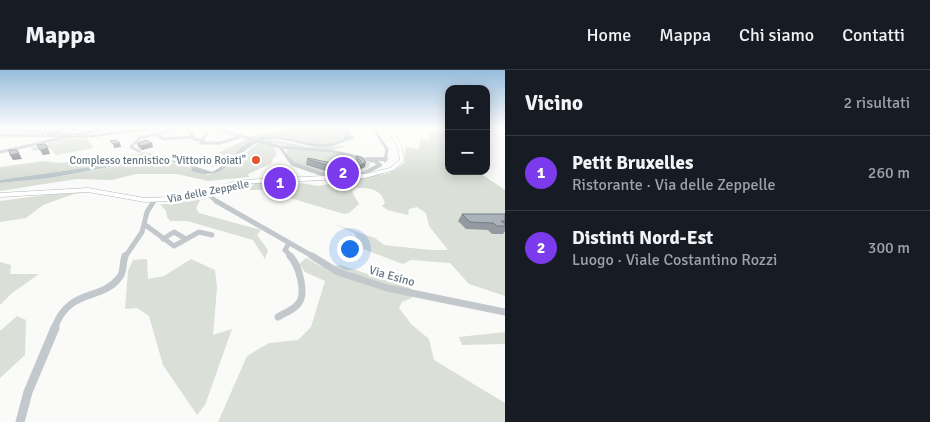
<!DOCTYPE html>
<html lang="it">
<meta charset="utf-8">
<style>
:root{--surface:#171b24;--page:#20242c;--text:#f1f3f6;--muted:#9ea1a6;--line:#363941;--accent:#7c3aed}
body{margin:0;font-family:Signika,sans-serif;background:var(--page);color:var(--text)}
.controls{position:absolute;right:15px;top:15px;display:grid;overflow:hidden;border-radius:10px;box-shadow:0 2px 12px #0003}
.controls button{width:45px;height:45px;display:grid;place-items:center;padding:0;border:0;border-bottom:1px solid var(--line);background:var(--surface);color:var(--text);font:25px sans-serif}
.you{position:absolute;left:349px;top:178px;width:18px;height:18px;margin:-12px;border:4px solid #fff;border-radius:50%;background:#1a73e8;box-shadow:0 0 0 8px #1a73e833}
.badge{display:grid;place-items:center;width:32px;height:32px;border-radius:50%;background:var(--accent);color:#fff;font-size:16px;font-weight:700}
.pin{position:absolute;translate:-50% -50%;border:2px solid #fff;box-shadow:0 1px 5px #0006}
.list{margin:0;padding:0;list-style:none}
h2{display:flex;justify-content:space-between;align-items:center;height:65px;margin:0;padding:0 20px;font-size:21px}
h2 small{font-size:16px;font-weight:400;color:var(--muted)}
.list li{display:grid;grid-template-columns:32px 1fr auto;gap:15px;align-items:center;box-sizing:border-box;height:75px;padding:0 20px;border-top:1px solid var(--line)}
.list b{display:block;font-size:19px;white-space:nowrap}
.list p{margin:0;font-size:16px;white-space:nowrap;color:var(--muted)}
.list em{font-size:16px;font-style:normal;color:var(--muted)}
.map{position:relative;flex:none;width:505px;height:352px;overflow:hidden}
header{display:flex;align-items:center;gap:30px;box-sizing:border-box;height:70px;padding:0 25px;background:var(--surface);border-bottom:1px solid var(--line)}
header strong{font-size:24px}
nav{display:flex;gap:28px;margin-inline-start:auto;font-size:18px}
main{display:flex}
aside{flex:1;background:var(--surface)}
.map>svg:first-child{display:block}
.green{fill:#dadfd7}
.water{fill:#bbc7cb}
.lines{fill:none;stroke-linecap:round;stroke-linejoin:round}
.major-casing{stroke:#b5babe;stroke-width:1}
.minor-far4{stroke:#c3c8cc;stroke-width:3}
.minor-far3{stroke:#c3c8cc;stroke-width:4}
.minor-far2{stroke:#c3c8cc;stroke-width:5}
.minor-far1{stroke:#c3c8cc;stroke-width:7}
.minor{stroke:#c3c8cc;stroke-width:9}
.major{fill:#fff;fill-rule:evenodd}
.rail-casing{stroke:#a2aab0;stroke-width:2.5}
.rail{stroke:#fff;stroke-width:1;stroke-dasharray:2;stroke-linecap:butt}
.wall{fill:#929a9f}
.shaded-wall{fill:#777d82}
.building{fill:#aab3b9;stroke:#777d82}
.poi-dot{fill:#e4572e;stroke:#fff;stroke-width:2}
.labels{text-anchor:middle;stroke-width:5;stroke-linejoin:round;paint-order:stroke}
.far-poi-label{font-size:11px;fill:#657683;stroke:#fff;text-anchor:end}
.far-street-label{font-size:11px;fill:#657683;stroke:#fff}
.street-label{font-size:12px;fill:#657683;stroke:#fff}
</style>
<header>
<strong>Mappa</strong>
<nav><a>Home</a><a>Mappa</a><a>Chi siamo</a><a>Contatti</a></nav>
</header>
<main>
<div class="map">
<svg width="505" height="352" viewBox="0 0 505 352">
<rect width="100%" height="100%" fill="#fafaf8"/>
<path class="green" d="M 297,58 L 342,58 L 346,64 L 342,70 C 311,82 289,61 259,68 C 238,73 223,106 200,94 L 222,81 L 252,67 L 250,66 Z
M 433,61 L 448,62 L 443,73 L 449,74 L 449,101 L 477,101 L 505,120 L 505,226 L 469,214 L 450,193 L 411,190 L 403,194 L 363,179 L 354,163 L 334,154 L 375,168 L 384,175 L 430,180 L 448,180 L 429,156 L 426,143 L 417,137 L 409,139 L 408,145 L 387,140 L 382,136 L 385,133 C 380,118 370,118 355,118 L 352,122 L 359,134 L 349,143 L 344,144 L 263,120 L 249,120 L 255,112 L 287,115 L 301,113 L 318,116 L 389,103 L 404,93 L 406,77 L 419,79 L 420,68 L 430,69 L 429,62 Z
M 85,67 L 94,78 L 56,85 L 50,78 L 33,81 L 31,78 L 69,68 Z
M 270,69 L 308,77 L 347,76 C 330,83 305,79 287,76 C 278,74 272,72 263,73 L 274,77 L 277,84 L 271,92 L 273,93 L 248,104 L 249,107 L 208,111 L 177,104 L 136,104 L 112,110 L 77,109 L 0,121 L 0,113 L 50,108 L 152,90 L 183,95 L 208,105 L 230,95 L 258,73 Z
M 287,79 L 331,81 L 373,93 L 370,93 L 369,97 C 351,110 320,107 300,97 C 294,95 289,88 285,84 L 287,84 Z
M 142,82 L 184,88 L 190,90 L 191,93 L 163,88 L 146,89 L 0,110 L 0,97 L 44,91 L 60,93 L 140,84 L 139,83 Z
M 90,122 L 74,124 L 43,135 L 26,148 L 0,152 L 0,131 L 54,124 Z
M 197,128 L 200,130 L 196,138 L 199,143 L 261,160 L 257,165 L 268,180 L 265,189 L 253,170 L 187,151 L 170,151 L 167,147 L 166,141 L 160,134 L 173,134 Z
M 306,188 L 322,197 L 340,195 L 411,218 L 412,228 L 402,232 L 399,238 L 411,254 L 429,269 L 434,290 L 505,333 L 505,352 L 218,352 L 247,286 L 269,273 L 298,270 L 311,257 L 325,211 L 305,202 L 299,194 Z
M 147,189 L 148,209 L 164,206 L 191,189 L 215,200 L 217,218 L 213,265 L 232,259 L 205,335 L 197,345 L 163,295 L 149,246 L 137,238 L 125,239 L 128,201 L 133,190 Z
M 0,192 L 11,195 L 10,204 L 39,204 L 12,223 L 0,235 Z
M 17,246 L 26,250 L 25,285 L 0,308 L 0,261 Z
M 505,262 L 505,274 L 462,275 L 459,267 Z"/>
<path class="water" d="M 342,58 L 348,58 L 351,65 L 356,68 C 343,71 335,78 320,77 C 302,77 281,65 264,70 C 233,80 229,114 191,101 L 192,98 L 188,96 L 167,91 L 142,91 L 50,108 L 0,113 L 0,110 L 146,89 L 176,90 L 212,102 C 229,95 239,73 258,68 C 289,61 311,82 342,70 L 346,64 Z"/>
<g class="lines">
<defs>
<path id="major" d="M 387,58 L 391,58 L 402,77 L 404,90 L 394,100 L 365,108 L 240,114 L 196,127 L 171,131 L 145,132 L 88,122 L 0,127 L 0,123 L 88,118 L 145,128 L 171,127 L 195,123 L 240,110 L 365,104 L 390,98 L 400,90 L 398,77 Z"/>
</defs>
<use href="#major" class="major-casing"/>
<path class="minor-far4" d="M 188,58 L 194,69 L 204,71
M 213,58 L 280,77 L 332,81 L 373,91
M 373,58 L 387,79 L 385,91
M 0,60 L 52,62 L 42,63 L 45,62
M 52,62 L 69,58
M 50,63 L 70,64
M 158,65 L 163,69 L 192,67
M 202,71 L 201,73 L 220,73 L 239,67
M 202,71 L 210,58
M 280,77 L 290,91
M 139,81 L 131,77 L 139,68 L 181,58
M 0,82 L 106,58"/>
<path class="minor-far3" d="M 289,89 L 293,94 L 331,107
M 367,89 L 386,89
M 353,105 L 362,104 L 380,95 L 376,92
M 329,107 L 334,110 L 356,109
M 206,122 L 217,132
M 153,132 L 155,130"/>
<path class="minor-far2" d="M 216,131 L 314,187
M 144,154 L 174,176 L 199,162 L 212,165
M 163,169 L 174,162 L 186,169
M 289,173 L 285,180 L 292,187
M 125,187 L 142,162 L 147,142 L 154,131"/>
<path class="minor-far1" d="M 312,186 L 338,202 L 387,218 L 505,242
M 278,247 C 284,243 294,240 298,234 C 307,224 299,195 290,186
M 54,259 C 69,217 100,232 119,208 C 125,201 122,193 125,186"/>
<path class="minor" d="M 20,352 L 28,322 L 55,258"/>
<use href="#major" class="major"/>
<defs>
<path id="rail" d="M 0,65 L 92,66 L 156,58"/>
</defs>
<use href="#rail" class="rail-casing"/>
<use href="#rail" class="rail"/>
</g>
<path class="wall" d="M 71,58 L 82,58 L 76,61 L 72,60 Z
M 137,73 L 153,77 L 142,80 L 138,77 Z
M 356,86 L 365,97 L 356,101 L 358,94 L 355,90 Z
M 307,89 L 336,94 L 335,101 L 332,103 L 306,95 Z
M 462,144 L 505,144 L 505,161 L 503,164 L 492,164 L 488,160 L 466,159 L 458,151 Z"/>
<path class="shaded-wall" d="M 75,58 L 82,58 L 76,61 Z
M 120,73 L 121,77 L 114,78 L 113,74 Z
M 152,73 L 153,77 L 142,80 L 141,76 Z
M 48,78 L 50,84 L 43,85 L 40,80 Z
M 19,83 L 22,89 L 13,90 L 10,85 Z
M 366,92 L 365,97 L 356,101 L 357,96 Z
M 336,94 L 335,101 L 332,103 L 333,97 Z"/>
<path class="building" d="M 116,70 L 120,73 L 113,74 L 110,71 Z
M 146,70 L 152,73 L 141,76 L 137,73 Z
M 45,74 L 48,78 L 40,80 L 37,75 Z
M 9,80 L 17,80 L 19,83 L 10,85 Z
M 356,86 L 361,87 L 366,92 L 357,96 L 361,91 Z
M 308,88 L 336,94 L 333,97 L 307,89 Z
M 462,144 L 505,144 L 505,151 L 501,151 L 505,154 L 505,156 L 497,156 L 493,153 L 470,152 Z"/>
<linearGradient id="sky" x2="0" y2="1"><stop stop-color="#96bcdc"/><stop offset="0.54" stop-color="#fdfdfc"/><stop offset="1" stop-color="#fdfdfc" stop-opacity="0"/></linearGradient>
<rect width="505" height="107" fill="url(#sky)"/>
<circle class="poi-dot" cx="256" cy="90" r="5"/>
<g class="labels">
<g class="far-poi-label">
<text x="246" y="94">Complesso tennistico "Vittorio Roiati"</text>
</g>
<g class="far-street-label">
<text transform="translate(208 121) rotate(-11)" y="4">Via delle Zeppelle</text>
</g>
<g class="street-label">
<text transform="translate(392 206) rotate(16)" y="4">Via Esino</text>
</g>
</g>
</svg>
<div class="controls">
<button>+</button>
<button>−</button>
</div>
<div class="you"></div>
<div class="pin badge" style="left:280px;top:113px">1</div>
<div class="pin badge" style="left:343px;top:103px">2</div>
</div>
<aside>
<h2>Vicino<small>2 risultati</small></h2>
<ul class="list">
<li><span class="badge">1</span><div><b>Petit Bruxelles</b><p>Ristorante · Via delle Zeppelle</p></div><em>260 m</em></li>
<li><span class="badge">2</span><div><b>Distinti Nord-Est</b><p>Luogo · Viale Costantino Rozzi</p></div><em>300 m</em></li>
</ul>
</aside>
</main>
